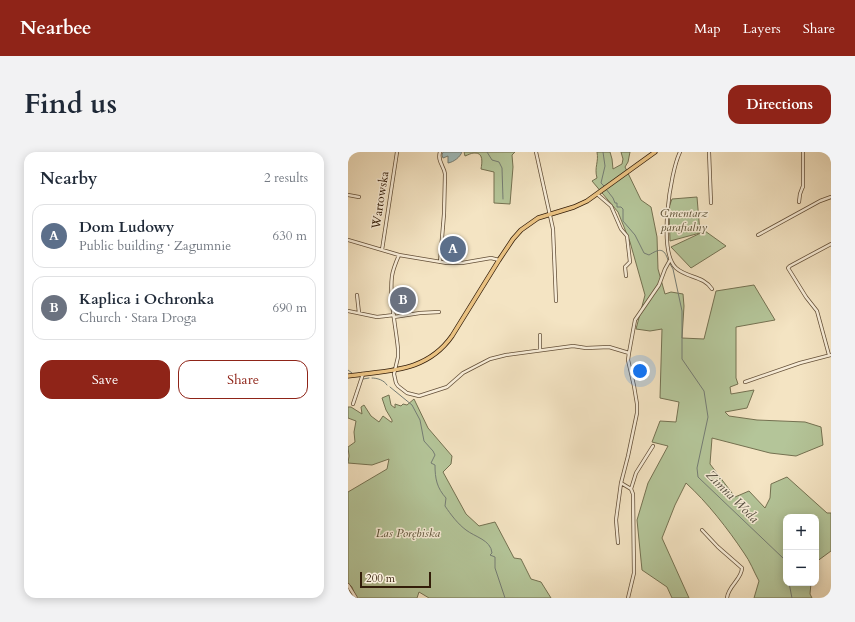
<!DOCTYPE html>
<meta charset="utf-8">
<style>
:root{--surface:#fff;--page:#f2f2f3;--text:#1f2937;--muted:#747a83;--line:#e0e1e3;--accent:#8f2418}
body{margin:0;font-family:Cardo,serif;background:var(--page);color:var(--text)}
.controls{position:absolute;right:12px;bottom:12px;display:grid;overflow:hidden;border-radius:8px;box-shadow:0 2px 10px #0003}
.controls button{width:36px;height:36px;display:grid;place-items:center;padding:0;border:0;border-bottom:1px solid var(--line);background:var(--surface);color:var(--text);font:20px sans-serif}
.scale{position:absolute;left:12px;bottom:10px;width:71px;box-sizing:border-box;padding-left:4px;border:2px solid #331d09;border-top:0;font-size:11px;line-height:14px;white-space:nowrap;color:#331d09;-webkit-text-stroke:3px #f8edd8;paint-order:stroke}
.you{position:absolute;left:292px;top:219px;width:14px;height:14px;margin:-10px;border:3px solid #fff;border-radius:50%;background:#1a73e8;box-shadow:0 0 0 6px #1a73e833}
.badge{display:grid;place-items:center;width:26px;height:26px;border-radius:50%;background:var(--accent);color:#fff;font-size:13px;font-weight:700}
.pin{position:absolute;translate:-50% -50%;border:2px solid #fff;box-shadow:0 1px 4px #0006}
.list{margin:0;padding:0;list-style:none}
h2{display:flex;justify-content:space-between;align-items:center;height:52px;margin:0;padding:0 16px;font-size:17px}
h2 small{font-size:13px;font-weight:400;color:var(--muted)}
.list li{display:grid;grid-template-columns:26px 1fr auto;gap:12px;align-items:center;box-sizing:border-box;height:64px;margin:0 8px 8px;padding:0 8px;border:1px solid var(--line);border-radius:12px}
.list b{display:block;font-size:15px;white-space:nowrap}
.list p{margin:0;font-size:13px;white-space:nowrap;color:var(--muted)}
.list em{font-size:13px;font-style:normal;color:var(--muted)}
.actions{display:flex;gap:8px;padding:12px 16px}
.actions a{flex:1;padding:9px 0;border:1px solid var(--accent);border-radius:12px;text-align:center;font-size:14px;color:var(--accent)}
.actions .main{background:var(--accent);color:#fff}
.map{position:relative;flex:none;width:483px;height:446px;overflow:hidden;border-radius:12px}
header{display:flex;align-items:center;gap:24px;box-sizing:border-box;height:56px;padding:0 20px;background:var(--accent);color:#fff}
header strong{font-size:19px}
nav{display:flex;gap:22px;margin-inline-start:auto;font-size:14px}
.intro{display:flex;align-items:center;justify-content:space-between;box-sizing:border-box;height:96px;padding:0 24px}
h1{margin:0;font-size:28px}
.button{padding:10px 18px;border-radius:12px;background:var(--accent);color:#fff;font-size:14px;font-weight:700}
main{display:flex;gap:24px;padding:0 24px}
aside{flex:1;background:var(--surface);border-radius:12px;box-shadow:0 2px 10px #0003}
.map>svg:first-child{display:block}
.green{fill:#b4c599;stroke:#747151}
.water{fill:#9fbcbc;stroke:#747c74}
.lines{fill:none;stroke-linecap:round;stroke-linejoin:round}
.stream{stroke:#747c74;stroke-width:1}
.minor-casing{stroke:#634f38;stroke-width:4}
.major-casing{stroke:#331d09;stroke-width:5}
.minor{stroke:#f8edd8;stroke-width:2.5}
.major{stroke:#eac282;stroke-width:3.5}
.labels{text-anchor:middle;stroke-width:3;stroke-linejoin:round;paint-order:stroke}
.street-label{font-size:12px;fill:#331d09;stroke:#f8edd8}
.park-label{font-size:12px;font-style:italic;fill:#5a4f34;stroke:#f8edd8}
.water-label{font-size:13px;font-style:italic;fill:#534d3f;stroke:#f8edd8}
</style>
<header>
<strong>Nearbee</strong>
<nav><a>Map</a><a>Layers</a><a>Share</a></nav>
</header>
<div class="intro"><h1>Find us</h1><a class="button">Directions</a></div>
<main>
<aside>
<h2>Nearby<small>2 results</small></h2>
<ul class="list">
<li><span class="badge" style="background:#5c6f8a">A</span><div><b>Dom Ludowy</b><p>Public building · Zagumnie</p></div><em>630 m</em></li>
<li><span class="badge" style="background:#6b7280">B</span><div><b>Kaplica i Ochronka</b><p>Church · Stara Droga</p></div><em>690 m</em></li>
</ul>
<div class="actions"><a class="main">Save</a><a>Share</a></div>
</aside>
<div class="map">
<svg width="483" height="446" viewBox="0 0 483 446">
<rect width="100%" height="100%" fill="#f4e4c3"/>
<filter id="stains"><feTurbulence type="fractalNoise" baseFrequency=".005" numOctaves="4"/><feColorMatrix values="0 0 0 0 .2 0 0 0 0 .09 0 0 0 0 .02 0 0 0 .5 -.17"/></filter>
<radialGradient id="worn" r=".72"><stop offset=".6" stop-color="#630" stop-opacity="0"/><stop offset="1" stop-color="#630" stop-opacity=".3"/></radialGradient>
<path class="green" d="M 116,0 L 167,0 L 164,3 L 165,15 L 162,52 L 146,51 L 146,20 L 133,17 C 134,11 136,0 126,1 C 123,1 120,3 117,4 Z
M 249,0 L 262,0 L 264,7 L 265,17 L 274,12 L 275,7 L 273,0 L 282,0 L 280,10 L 277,15 L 293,48 L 303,55 L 309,85 L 310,117 L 317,142 L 323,140 L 335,142 L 336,154 L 334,186 L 356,187 L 368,139 L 406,133 L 427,168 L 388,175 L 388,226 L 390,232 L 382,235 L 383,242 L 406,238 L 399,256 L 377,260 L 381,264 L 409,268 L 457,270 L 473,275 L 475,293 L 448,304 L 422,301 L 364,286 L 362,312 L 387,345 L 401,339 L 417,356 L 422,346 L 423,332 L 439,325 L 479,361 L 483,361 L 483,399 L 468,410 L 468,365 L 438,365 L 438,431 L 463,431 L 462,442 L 464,446 L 406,446 L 411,429 C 406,420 402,409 396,401 C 380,377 359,350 338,331 L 327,353 L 314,386 L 341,446 L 324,446 L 319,435 L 294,418 L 289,368 L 300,331 L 320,294 L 304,290 L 312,269 L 328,270 L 331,250 L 312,246 L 314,177 L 302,179 L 288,177 L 297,143 L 282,90 L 270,60 L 244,29 L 249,26 C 246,15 251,10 249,0 Z
M 349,45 L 352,81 L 322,89 L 321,55 L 324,47 Z
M 357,79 L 378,94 L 343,116 L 323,95 Z
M 41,243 L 43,253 L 47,256 L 47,252 L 53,254 L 55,252 L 59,253 L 66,247 L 80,276 L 104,304 L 103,312 L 95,320 L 118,362 L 131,374 L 147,370 L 166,406 L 173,407 L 183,427 L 193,430 L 203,446 L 81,446 L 71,440 L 69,446 L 8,446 L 4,435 L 0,431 L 0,340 L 39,317 L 41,307 L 24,313 L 0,311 L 1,304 L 0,295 L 7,290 L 6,280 L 8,269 L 0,266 L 0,255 L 3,255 L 14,262 L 13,255 L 16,253 L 23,264 L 31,270 L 35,264 L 43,270 L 44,270 L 44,268 L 38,258 L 34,246 Z"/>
<path class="water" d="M 95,0 L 114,0 C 112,5 106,10 100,11 L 100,4 L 95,6 L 94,3 Z"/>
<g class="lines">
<path class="stream" d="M 139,0 L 144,8 L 151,10 L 154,16 L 155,47
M 255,0 L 257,14 L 253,31 L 256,34
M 258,37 L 265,46 L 267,51 L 269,51 L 269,55 L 273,55 L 275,57 L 275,69 L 287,83 L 296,101 L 301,103 C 311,97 316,95 320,108
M 322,112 L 325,117 L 334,159 L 334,207 L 356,239 L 360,265 L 349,316 L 350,325 L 436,407 L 438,418
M 0,218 L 4,221
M 24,226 C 29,226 36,228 39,233
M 15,227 L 21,226
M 42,235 L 64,253 L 72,268 L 76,289 L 85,299 L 87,303 L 83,311 L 87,313 C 87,327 89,336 98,346 L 97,354 C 103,363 110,372 118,378 C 127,385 143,388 144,401 L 142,403 L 147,405 L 147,416 L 157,446
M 441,431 L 444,446"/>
<defs>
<path id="minor" d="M 188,0 L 205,77 L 208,149
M 332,0 C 322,21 310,99 328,116 C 339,126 356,124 364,137
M 361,0 L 363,51
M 455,0 L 455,35
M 249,42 L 263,54 L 273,77 L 279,84 L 282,110 L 277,115 L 278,124
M 0,43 L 11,45
M 451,50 L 452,42 L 455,34
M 410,83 L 472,49 L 483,45
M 0,88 L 51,103 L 99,111 L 114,111 L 143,106 L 151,108
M 34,98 L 49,0
M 51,103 C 48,110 45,117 44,124 C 41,146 48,175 50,197 L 50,205 L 46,222 L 48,231 L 50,234 L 59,241 L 71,244 L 99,235 L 115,221 L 142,207 L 158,203 L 225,194 L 238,196 L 261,195 L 281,201 L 280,208 L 286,234 L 289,252 L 289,261 L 280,304 L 273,331 L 268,368 L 270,391
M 92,110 L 96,62 L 97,22 C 96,14 89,9 92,0
M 9,143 L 11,161
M 0,159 L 29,165 L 46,163
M 46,165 L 72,161 L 91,160
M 192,183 L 192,198
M 281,201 L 287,168 L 311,133 L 317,117 L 322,108
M 481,203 L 469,159 L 458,145 L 440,116 L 442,114 L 483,92
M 397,230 L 452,211 L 483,203
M 5,252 L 15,222
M 273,331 L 283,337 L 285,342 L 286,421 L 280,446
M 283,337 L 288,321 L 305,294
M 354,378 L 370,395 L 394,416 C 394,427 380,434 379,446
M 0,433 L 8,446"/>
<path id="major" d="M 0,224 C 40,218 78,221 104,184 L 151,108 L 165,87 L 173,78 L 190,66 L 226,55 L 239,49 L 307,0"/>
</defs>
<use href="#minor" class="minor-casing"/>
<use href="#major" class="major-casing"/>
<use href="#minor" class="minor"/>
<use href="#major" class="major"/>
</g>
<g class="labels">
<g class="street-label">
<text transform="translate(32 48) rotate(-81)" y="4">Wartowska</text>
</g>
<g class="park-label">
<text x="336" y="65">Cmentarz<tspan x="336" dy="14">parafialny</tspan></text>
<text x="60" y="385">Las Porębiska</text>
</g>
<g class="water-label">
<text transform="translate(385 344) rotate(45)" y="5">Zimna Woda</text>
</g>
</g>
<rect width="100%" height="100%" filter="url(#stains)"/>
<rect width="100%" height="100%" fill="url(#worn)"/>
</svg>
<div class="controls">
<button>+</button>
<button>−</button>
</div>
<div class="scale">200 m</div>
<div class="you"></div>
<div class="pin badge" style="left:105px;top:97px;background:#5c6f8a">A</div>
<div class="pin badge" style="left:55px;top:148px;background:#6b7280">B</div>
</div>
</main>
